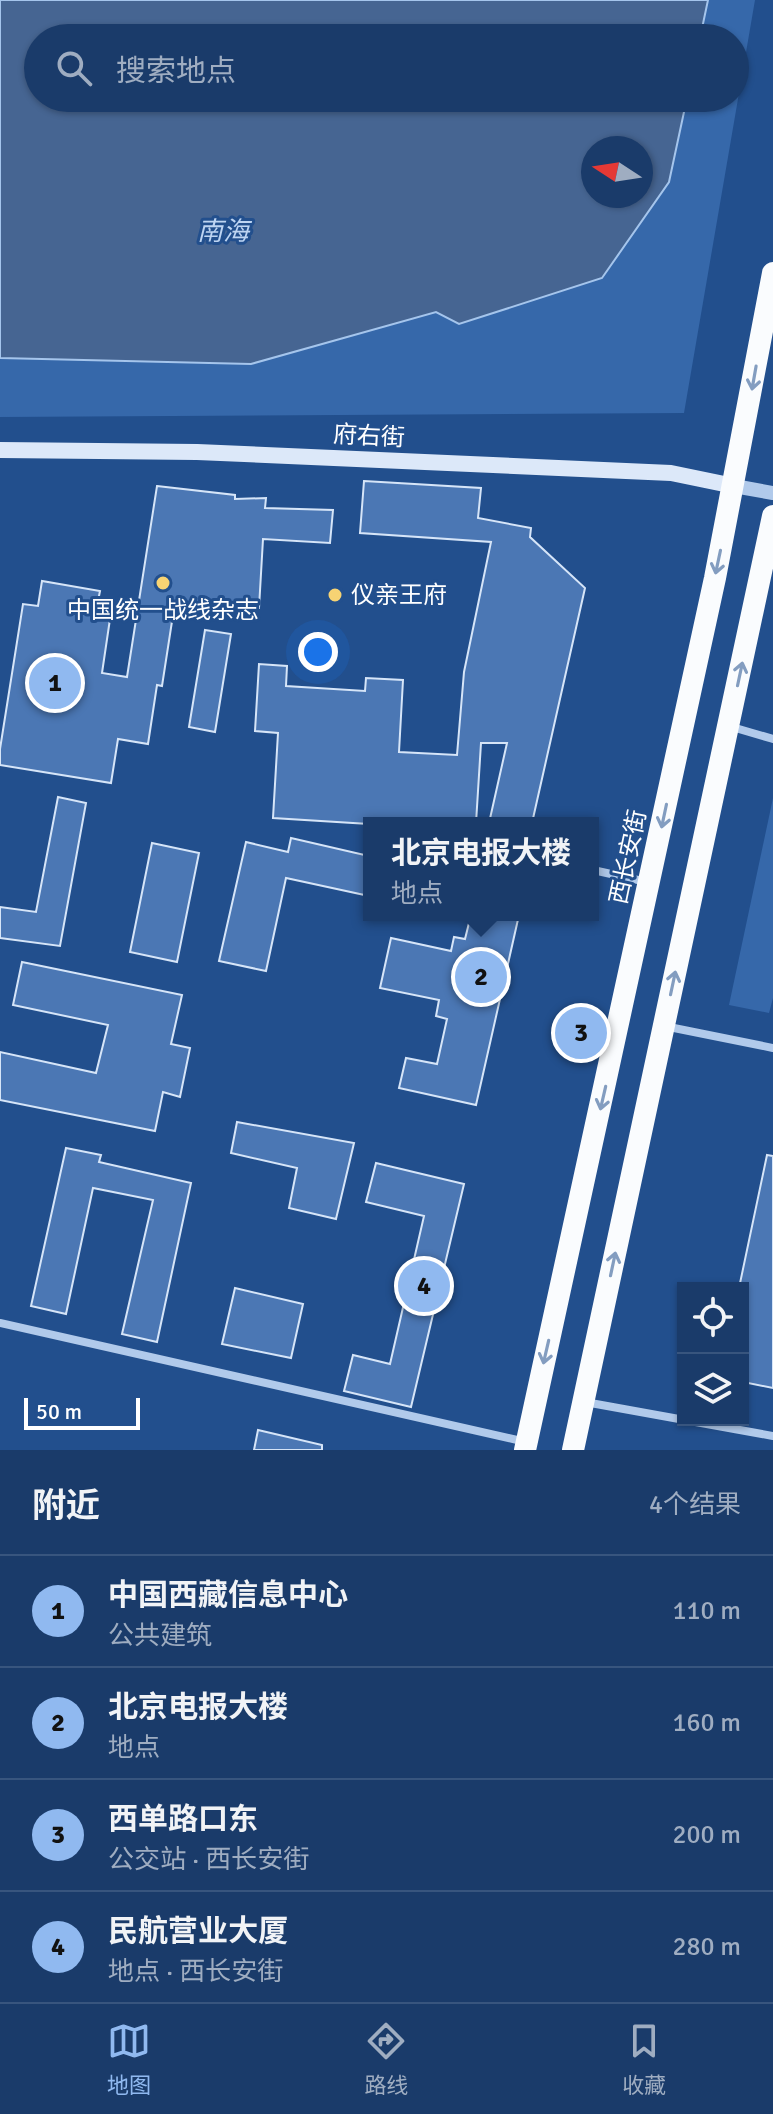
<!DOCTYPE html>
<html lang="zh">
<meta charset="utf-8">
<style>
:root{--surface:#1a3b6a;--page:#274672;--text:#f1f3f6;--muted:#9fadc1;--line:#38557e;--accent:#90b9f0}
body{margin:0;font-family:Signika,"Noto Sans SC",sans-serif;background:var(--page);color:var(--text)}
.controls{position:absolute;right:24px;bottom:24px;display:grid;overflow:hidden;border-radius:0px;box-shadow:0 2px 6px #0004}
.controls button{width:72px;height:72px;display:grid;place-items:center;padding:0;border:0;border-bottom:2px solid var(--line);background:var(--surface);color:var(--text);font:40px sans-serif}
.compass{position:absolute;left:581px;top:136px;width:72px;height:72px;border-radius:50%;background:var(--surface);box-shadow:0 2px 6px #0004;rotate:282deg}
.scale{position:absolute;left:24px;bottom:20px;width:116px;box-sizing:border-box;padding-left:8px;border:4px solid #fff;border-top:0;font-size:22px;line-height:28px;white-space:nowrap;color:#fff;-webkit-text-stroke:6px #224f8d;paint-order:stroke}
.you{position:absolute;left:318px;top:652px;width:28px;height:28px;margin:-20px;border:6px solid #fff;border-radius:50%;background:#1a73e8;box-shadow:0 0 0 12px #1a73e833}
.badge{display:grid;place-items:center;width:52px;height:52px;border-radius:50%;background:var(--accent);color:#111;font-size:26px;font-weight:700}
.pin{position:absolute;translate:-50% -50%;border:4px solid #fff;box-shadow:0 2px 8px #0006}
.popup{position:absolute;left:363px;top:817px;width:236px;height:104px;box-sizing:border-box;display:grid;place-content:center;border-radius:0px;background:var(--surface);filter:drop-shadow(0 2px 6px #0005);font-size:26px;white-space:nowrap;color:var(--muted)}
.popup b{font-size:30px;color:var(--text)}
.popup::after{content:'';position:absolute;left:50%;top:100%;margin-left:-16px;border:16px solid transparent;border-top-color:var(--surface)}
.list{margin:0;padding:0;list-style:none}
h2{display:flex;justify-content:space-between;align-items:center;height:104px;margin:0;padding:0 32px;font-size:34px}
h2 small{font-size:26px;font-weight:400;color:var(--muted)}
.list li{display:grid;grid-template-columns:52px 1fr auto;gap:24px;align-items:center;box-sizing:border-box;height:112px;padding:0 32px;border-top:2px solid var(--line)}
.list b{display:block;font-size:30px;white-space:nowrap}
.list p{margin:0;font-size:26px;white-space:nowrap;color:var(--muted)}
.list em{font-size:26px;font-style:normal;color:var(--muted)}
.icon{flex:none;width:44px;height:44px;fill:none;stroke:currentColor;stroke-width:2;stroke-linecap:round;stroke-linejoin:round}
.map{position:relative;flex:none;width:773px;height:1450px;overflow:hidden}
.search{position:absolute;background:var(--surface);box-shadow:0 2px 6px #0004;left:24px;right:24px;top:24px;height:88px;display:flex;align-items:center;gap:20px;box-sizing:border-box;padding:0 28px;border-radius:44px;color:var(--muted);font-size:30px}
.sheet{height:552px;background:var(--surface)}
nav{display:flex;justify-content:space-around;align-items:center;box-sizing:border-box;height:112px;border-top:2px solid var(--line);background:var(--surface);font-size:22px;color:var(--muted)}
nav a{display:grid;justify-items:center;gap:4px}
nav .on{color:var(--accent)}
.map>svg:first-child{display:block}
.green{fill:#3668aa;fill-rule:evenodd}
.water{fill:#466592;stroke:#a5c5ec;stroke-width:2;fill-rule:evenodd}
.building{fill:#4b77b4;stroke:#d6e5f8;stroke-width:2}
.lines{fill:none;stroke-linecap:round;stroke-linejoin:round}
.minor{stroke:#b1caeb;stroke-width:8}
.tertiary{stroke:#b1caeb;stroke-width:14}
.secondary{stroke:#dce8f9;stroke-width:16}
.trunk{stroke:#fafcfe;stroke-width:22}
.oneway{stroke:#839dc0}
.poi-dot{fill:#f7d373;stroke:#224f8d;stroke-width:3}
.labels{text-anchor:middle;stroke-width:6;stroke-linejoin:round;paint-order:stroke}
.street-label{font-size:24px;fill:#fff;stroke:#224f8d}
.poi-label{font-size:24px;fill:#fff;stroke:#224f8d;text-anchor:start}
.water-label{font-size:26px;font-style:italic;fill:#bdd4f2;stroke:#224f8d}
</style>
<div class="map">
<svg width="773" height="1450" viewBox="0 0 773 1450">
<rect width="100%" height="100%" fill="#224f8d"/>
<path class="green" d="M 0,0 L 755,0 L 684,413 L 0,417 ZM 38,38 L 735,38 L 735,98 L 38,98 ZM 593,148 L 641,148 L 641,196 L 593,196 Z
M 773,798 L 773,998 L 769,1013 L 729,1005 Z"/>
<path class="water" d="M 0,0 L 708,0 L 700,38 L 38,38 L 38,98 L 687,98 L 669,182 L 602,278 L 459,324 L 436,312 L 251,364 L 0,358 ZM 593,148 L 641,148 L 641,196 L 593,196 Z"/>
<path class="building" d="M 364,481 L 481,488 L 478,518 L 531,528 L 530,537 L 585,588 L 532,823 L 489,823 L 507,743 L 481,743 L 476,823 L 369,824 L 273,818 L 278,733 L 255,731 L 259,664 L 287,666 L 286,686 L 365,691 L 366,678 L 403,680 L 399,752 L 457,755 L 464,672 L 491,542 L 360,533 Z
M 157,486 L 235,495 L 235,499 L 266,498 L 265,508 L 333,510 L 330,543 L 263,539 L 259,608 L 219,604 L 218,608 L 175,602 L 162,686 L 157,685 L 148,744 L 118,739 L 111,783 L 0,765 L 0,749 L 23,604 L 38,606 L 42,581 L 100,591 L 95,616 L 110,619 L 102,673 L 127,677 Z
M 205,630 L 231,634 L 215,732 L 189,727 Z
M 58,797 L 86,803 L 60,946 L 0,938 L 0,907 L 36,912 Z
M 291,838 L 369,856 L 369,896 L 286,878 L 266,971 L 219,961 L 246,842 L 288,852 Z
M 152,843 L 199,853 L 177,962 L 130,952 Z
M 471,915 L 519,915 L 476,1105 L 399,1088 L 406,1058 L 437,1064 L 447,1019 L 436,1016 L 439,1000 L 380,988 L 391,938 L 451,951 L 454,937 L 465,939 Z
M 22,962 L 182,995 L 171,1044 L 190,1048 L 180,1097 L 163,1092 L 155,1131 L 0,1100 L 0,1052 L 96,1073 L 108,1025 L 13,1005 Z
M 237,1122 L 354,1143 L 336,1219 L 289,1208 L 297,1168 L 231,1153 Z
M 66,1148 L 101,1155 L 99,1162 L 191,1183 L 157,1342 L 122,1334 L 153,1200 L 93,1188 L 66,1314 L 31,1306 Z
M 767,1155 L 773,1156 L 773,1388 L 743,1382 L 743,1288 L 739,1288 Z
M 376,1163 L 464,1184 L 411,1407 L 344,1391 L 353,1355 L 390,1364 L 424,1216 L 366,1202 Z
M 235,1288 L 303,1304 L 291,1358 L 222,1344 Z
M 258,1430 L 322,1445 L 322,1450 L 254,1450 Z"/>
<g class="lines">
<path class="minor" d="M 732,727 L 773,739
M 593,870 L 647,882
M 664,1026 L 773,1048
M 0,1323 L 526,1442
M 585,1402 L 773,1436"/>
<path class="tertiary" d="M 734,486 L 773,493"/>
<path class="secondary" d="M 0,450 L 197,452 L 671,473 L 734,486"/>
<path class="trunk" d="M 525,1450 L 715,578 L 773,273
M 573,1450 L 773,516"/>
</g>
<defs><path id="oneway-shaft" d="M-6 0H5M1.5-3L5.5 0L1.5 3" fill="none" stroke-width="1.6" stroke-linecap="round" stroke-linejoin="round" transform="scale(2)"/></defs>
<g class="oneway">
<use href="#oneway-shaft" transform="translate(754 378) rotate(100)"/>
<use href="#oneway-shaft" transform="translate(718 562) rotate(102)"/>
<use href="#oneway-shaft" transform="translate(740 674) rotate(-78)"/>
<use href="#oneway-shaft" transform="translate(664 816) rotate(102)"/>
<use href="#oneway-shaft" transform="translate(673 983) rotate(-78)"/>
<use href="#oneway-shaft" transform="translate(603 1098) rotate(103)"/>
<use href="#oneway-shaft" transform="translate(613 1264) rotate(-78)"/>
<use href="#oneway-shaft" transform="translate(546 1352) rotate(103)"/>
</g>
<g class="poi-dot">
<circle cx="163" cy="583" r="8"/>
<circle cx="335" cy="595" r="8"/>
</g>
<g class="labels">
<g class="street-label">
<text transform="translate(369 436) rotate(3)" y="8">府右街</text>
<text transform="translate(628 857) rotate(-78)" y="8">西长安街</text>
</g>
<g class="poi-label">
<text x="351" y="603">仪亲王府</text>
<text x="163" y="618" text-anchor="middle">中国统一战线杂志</text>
</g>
<g class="water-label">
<text x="223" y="240">南海</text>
</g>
</g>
</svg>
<div class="controls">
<button><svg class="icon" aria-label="locate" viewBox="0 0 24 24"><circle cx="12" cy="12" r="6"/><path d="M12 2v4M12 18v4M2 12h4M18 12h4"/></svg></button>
<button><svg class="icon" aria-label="layers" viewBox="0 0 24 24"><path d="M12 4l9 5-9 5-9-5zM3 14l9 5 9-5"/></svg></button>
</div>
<svg class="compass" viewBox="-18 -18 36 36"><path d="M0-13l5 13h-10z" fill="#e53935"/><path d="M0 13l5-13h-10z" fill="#9fadc1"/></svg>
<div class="scale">50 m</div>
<div class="you"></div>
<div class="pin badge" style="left:55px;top:683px">1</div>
<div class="pin badge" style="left:481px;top:977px">2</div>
<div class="popup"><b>北京电报大楼</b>地点</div>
<div class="pin badge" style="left:581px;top:1033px">3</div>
<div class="pin badge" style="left:424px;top:1286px">4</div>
<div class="search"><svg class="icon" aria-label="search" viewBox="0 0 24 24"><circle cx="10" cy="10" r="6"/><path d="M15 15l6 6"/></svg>搜索地点</div>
</div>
<section class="sheet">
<h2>附近<small>4个结果</small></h2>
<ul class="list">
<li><span class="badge">1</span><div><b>中国西藏信息中心</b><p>公共建筑</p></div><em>110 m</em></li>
<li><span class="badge">2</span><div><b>北京电报大楼</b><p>地点</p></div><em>160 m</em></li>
<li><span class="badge">3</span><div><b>西单路口东</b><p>公交站 · 西长安街</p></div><em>200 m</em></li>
<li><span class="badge">4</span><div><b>民航营业大厦</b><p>地点 · 西长安街</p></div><em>280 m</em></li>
</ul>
</section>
<nav>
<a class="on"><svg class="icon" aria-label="map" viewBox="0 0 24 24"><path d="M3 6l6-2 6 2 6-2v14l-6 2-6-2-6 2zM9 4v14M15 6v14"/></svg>地图</a>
<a><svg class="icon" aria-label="directions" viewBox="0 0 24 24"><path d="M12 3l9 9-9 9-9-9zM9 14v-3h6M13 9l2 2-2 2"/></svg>路线</a>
<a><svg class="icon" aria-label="saved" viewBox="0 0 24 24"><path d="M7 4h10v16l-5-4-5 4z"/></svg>收藏</a>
</nav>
